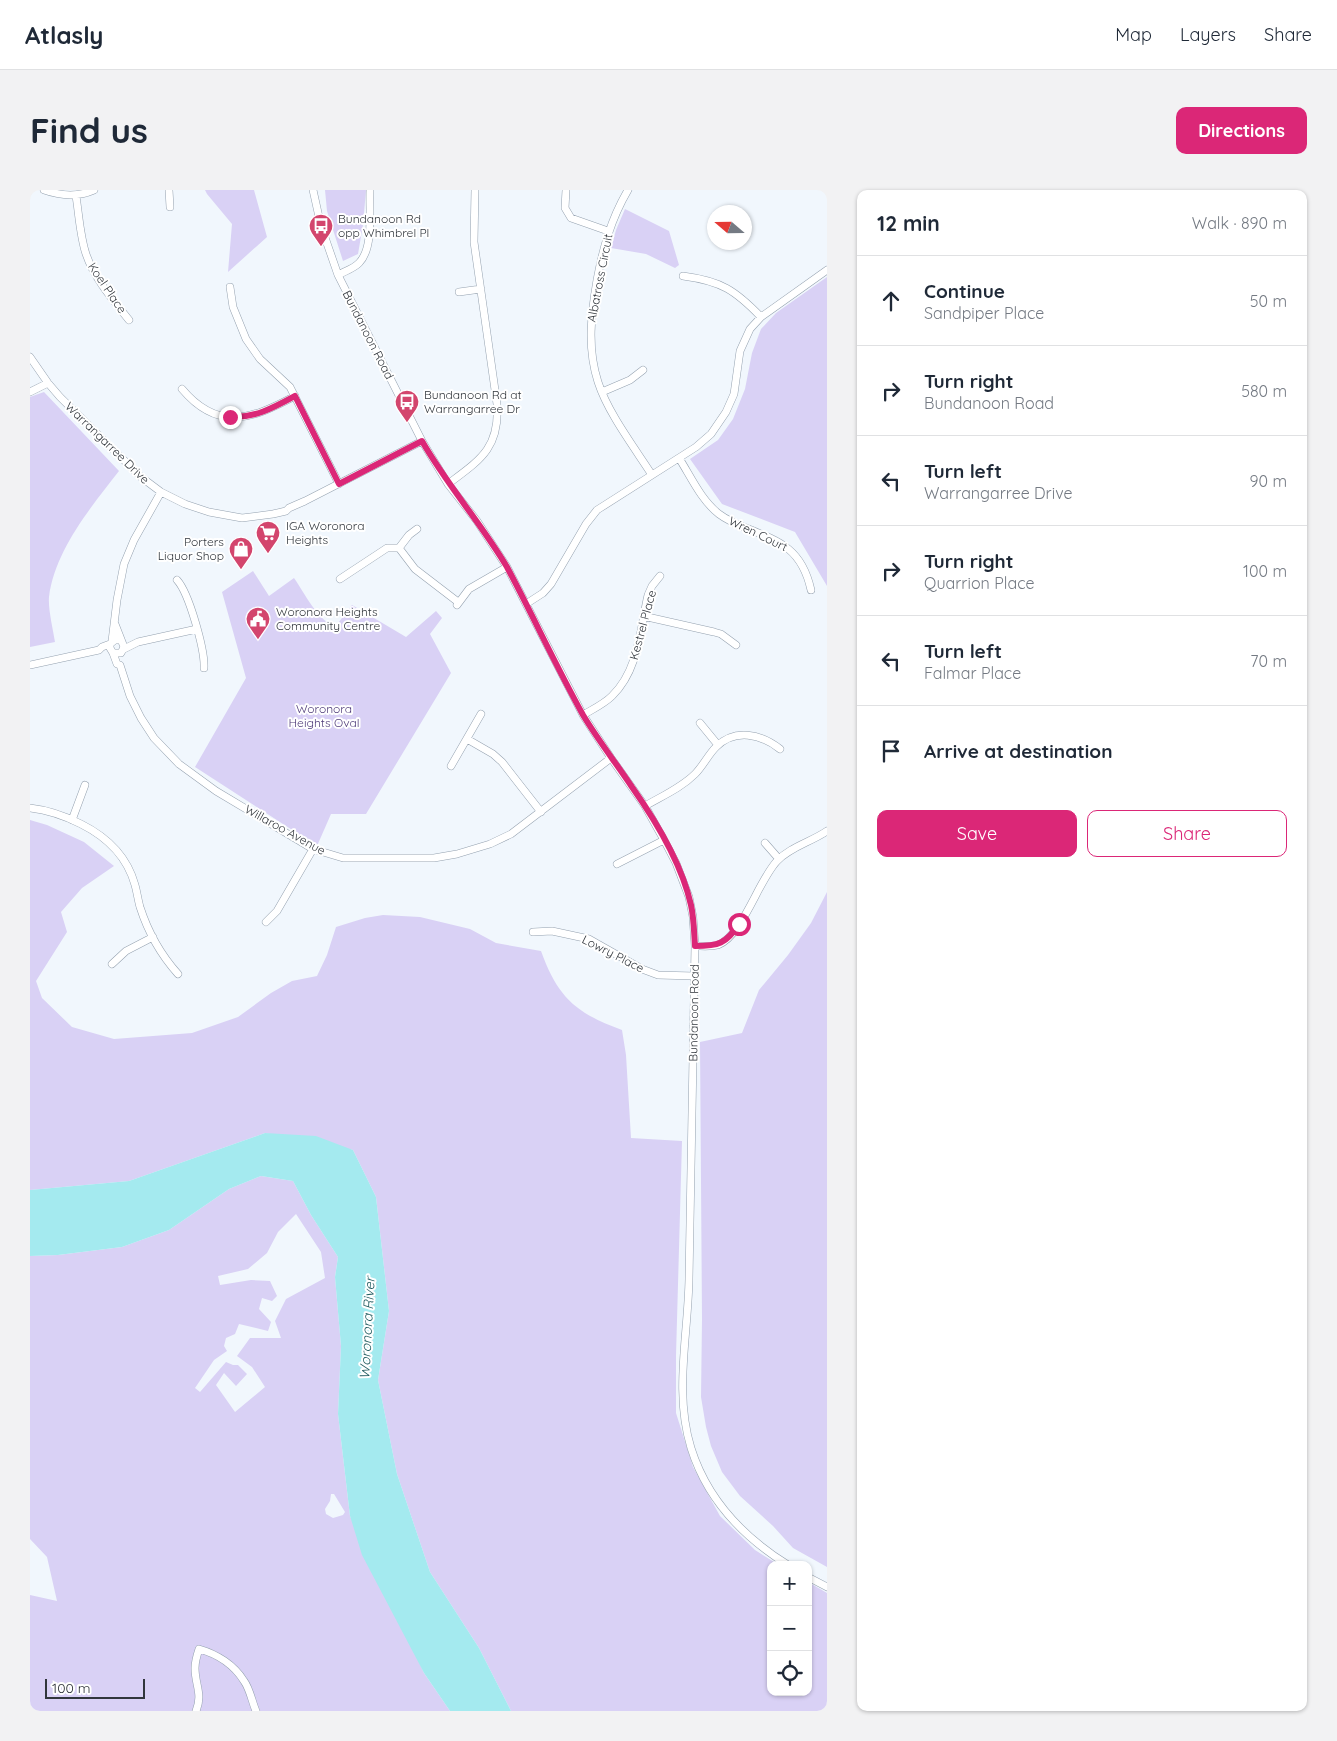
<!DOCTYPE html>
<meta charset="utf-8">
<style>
:root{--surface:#fff;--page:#f2f2f3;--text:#1f2937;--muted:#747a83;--line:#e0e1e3;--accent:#db2777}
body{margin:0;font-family:Quicksand,sans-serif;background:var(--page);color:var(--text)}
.controls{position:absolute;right:15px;bottom:15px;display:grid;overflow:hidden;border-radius:10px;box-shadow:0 1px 4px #0004}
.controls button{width:45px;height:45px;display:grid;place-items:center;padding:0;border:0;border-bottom:1px solid var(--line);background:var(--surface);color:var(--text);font:25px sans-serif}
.compass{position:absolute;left:677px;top:15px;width:45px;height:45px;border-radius:50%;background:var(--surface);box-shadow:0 1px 4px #0004;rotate:290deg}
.scale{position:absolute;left:15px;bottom:12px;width:100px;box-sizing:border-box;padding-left:5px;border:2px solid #31363c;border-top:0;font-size:14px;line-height:18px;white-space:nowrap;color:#31363c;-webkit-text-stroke:4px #fff;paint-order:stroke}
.stop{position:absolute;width:15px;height:15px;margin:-11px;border:4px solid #db2777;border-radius:50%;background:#fff}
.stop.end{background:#db2777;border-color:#fff;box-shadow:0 1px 5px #0008}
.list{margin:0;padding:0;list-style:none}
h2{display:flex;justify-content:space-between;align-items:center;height:65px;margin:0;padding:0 20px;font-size:21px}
h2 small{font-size:16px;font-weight:400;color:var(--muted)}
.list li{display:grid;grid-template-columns:32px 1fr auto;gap:15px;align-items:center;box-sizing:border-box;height:90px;padding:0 20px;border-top:1px solid var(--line)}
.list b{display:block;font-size:19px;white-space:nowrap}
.list p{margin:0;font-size:16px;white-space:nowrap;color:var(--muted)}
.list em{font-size:16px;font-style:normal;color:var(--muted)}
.actions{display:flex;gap:10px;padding:15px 20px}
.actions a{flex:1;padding:11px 0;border:1px solid var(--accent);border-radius:10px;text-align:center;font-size:18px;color:var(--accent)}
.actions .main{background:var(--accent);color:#fff}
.icon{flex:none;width:28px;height:28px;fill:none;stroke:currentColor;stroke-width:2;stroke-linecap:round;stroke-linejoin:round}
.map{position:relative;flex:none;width:797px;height:1521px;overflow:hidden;border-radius:10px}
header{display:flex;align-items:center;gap:30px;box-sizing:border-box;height:70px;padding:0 25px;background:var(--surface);border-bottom:1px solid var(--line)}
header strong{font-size:24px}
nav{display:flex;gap:28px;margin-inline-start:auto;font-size:18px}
.intro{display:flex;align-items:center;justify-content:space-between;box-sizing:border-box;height:120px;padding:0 30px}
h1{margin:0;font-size:35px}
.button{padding:12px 22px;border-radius:10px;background:var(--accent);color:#fff;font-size:18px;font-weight:700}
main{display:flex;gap:30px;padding:0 30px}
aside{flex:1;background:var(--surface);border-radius:10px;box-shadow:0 1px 4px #0004}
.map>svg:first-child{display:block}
.green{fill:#d9d1f5;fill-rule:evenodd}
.water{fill:#a4eaef}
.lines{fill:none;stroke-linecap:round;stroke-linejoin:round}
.minor-casing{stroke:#94a1af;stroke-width:8}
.minor{stroke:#fff;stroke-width:7}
.route{stroke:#db2777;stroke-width:6}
.labels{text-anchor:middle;stroke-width:4;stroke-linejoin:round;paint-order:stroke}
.poi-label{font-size:12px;fill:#31363c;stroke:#fff;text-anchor:start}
.street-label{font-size:12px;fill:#31363c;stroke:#fff}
.park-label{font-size:12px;fill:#4f3c79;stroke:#fff}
.water-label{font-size:14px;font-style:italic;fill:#225c60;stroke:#fff}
</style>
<header>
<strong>Atlasly</strong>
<nav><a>Map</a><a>Layers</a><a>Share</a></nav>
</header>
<div class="intro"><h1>Find us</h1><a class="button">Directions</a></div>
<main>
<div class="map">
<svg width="797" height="1521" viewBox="0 0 797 1521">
<rect width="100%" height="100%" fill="#f1f7fd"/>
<path class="green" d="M 175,0 L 224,0 L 237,47 L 198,82 L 202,34 L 177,4 Z
M 295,0 L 336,0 L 333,35 L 328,64 L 313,71 L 297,21 Z
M 595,19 L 639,41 L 649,75 L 645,78 L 616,64 L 581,58 L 586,40 Z
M 797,87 L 797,396 L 765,342 L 692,314 L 660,269 L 688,250 L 703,229 L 715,199 L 722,163 L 731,139 L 746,123 Z
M 14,202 L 89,281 C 61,317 25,360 19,407 C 18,419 23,439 25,452 L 0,457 L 0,207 Z
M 223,381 L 239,406 L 264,388 C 275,404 287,429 305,437 L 322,415 L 376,447 L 406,421 L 412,428 L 400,444 L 421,483 L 336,624 L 301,624 L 287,656 L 165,577 L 216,488 L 192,402 Z
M 0,630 L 17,635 L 54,652 L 84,676 L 52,698 L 31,722 L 37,742 L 6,791 L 12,808 L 42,837 L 84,849 L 162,843 L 208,827 L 241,803 L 262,791 L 287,786 L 297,765 L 306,737 L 335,728 L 353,725 L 390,727 L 440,739 L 466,753 L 511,761 C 528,808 546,823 592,840 L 596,865 L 601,948 L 652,951 L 646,1166 L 646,1223 L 663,1277 L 690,1326 L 725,1360 L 749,1375 L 741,1375 L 741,1502 L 778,1502 L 778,1392 L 797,1403 L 797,1521 L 481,1521 L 449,1458 L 400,1382 L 367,1284 L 348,1190 L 359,1121 L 346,1007 L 323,960 L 235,943 L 99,991 L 0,1000 Z
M 797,702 L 797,1377 L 763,1358 L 743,1336 L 710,1306 L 692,1282 L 681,1256 L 676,1237 L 671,1207 L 672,1129 L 670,852 L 712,843 L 729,800 L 758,765 L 781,733 Z
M 231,986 L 263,991 L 281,1025 L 308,1067 L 305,1087 L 311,1156 L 308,1224 L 320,1326 L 394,1483 L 420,1521 L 0,1521 L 0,1405 L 27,1411 L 17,1367 L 0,1349 L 0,1066 L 28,1065 L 92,1057 L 139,1040 L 199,999 ZM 266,1024 L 291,1062 L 295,1088 L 256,1109 L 245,1131 L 251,1148 L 220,1148 L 207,1166 L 222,1177 L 235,1197 L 205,1222 L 186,1195 L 194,1183 L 206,1196 L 217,1184 L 208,1175 L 203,1175 L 196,1172 L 170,1202 L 165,1198 L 184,1170 L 197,1161 L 194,1156 L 196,1148 L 205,1144 L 209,1134 L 238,1141 L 241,1132 L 229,1119 L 232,1108 L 242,1111 L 247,1106 L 240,1091 L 221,1090 L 190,1095 L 188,1086 L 218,1079 L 237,1063 L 248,1042 ZM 301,1304 L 304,1304 L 315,1322 L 313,1325 L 303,1328 L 296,1324 L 295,1319 L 300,1311 Z"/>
<path class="water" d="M 235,943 L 286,946 L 323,960 L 346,1007 L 359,1121 L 348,1190 L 367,1284 L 400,1382 L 449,1458 L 481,1521 L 420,1521 L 394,1483 L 332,1365 L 320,1326 L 308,1224 L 311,1156 L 305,1087 L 308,1067 L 281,1025 L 263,991 L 231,986 L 199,999 L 139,1040 L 92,1057 L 28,1065 L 0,1066 L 0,1000 L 99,991 Z"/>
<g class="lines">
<defs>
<path id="minor" d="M 14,0 C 31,6 48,7 64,0
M 139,0 L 140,17
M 283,0 L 291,36 L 308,85 L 392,251 L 418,294 L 447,331 L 477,377 L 553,525 L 581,568 L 615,616 L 634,650 L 646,673 L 659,707 L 663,727 L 665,756 C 663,867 661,978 659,1089 C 658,1146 644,1203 661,1258 C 677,1309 713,1347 758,1375
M 536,0 L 535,18 L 541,28 L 578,41
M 598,0 C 581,29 573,58 567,90 C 561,125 557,158 568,192 C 578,223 604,257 622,285
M 46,6 C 49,25 50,46 56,64 C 64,88 83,110 99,130
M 308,85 C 315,81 323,79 329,73 C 344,58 339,21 340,0
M 653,86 C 691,91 705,100 731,127
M 200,97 L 203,117 L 216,149 L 230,169 L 260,197 L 309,294
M 429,102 L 451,99
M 0,167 L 18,193 L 30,207 L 111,287 L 131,302 L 155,314 L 179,322 L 212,328 L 243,324 L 256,321 L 259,318 L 275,311 L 392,251
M 152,199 C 188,242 222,229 265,206
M 0,202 L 18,193
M 572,202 L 600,190 L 613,180
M 649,268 C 661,287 671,310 689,324 C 697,330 706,334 716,338 C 752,352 772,360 781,400
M 418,294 C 450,270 470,258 467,214 L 444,52 L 445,0
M 369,358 L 379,345 L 387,339
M 310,389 L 357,358 L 369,358 L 385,379 L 428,412
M 147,390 C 159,403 175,460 174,478
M 496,414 L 513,403 L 521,394 L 556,334 L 567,320 L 666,257 L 681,244 L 696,222 L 704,204 L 710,161 L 720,139 L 731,127 L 797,80
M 427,415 L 439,399 L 477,377
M 613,426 L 684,442 L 691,444 L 706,455
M 85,434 L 94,457 L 91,463 L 83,463 L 80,458 L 80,454 L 85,450 L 91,450
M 82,451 L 87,410 L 94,374 L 104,350 L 131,302
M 94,459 L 108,452 L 167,439
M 83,463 L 87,474 L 90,475 L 100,506 L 111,528 L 124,548 L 149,574 L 186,601 L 283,659 L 313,668 L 404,668 L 427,664 L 460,654 L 481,644 L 581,568
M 0,475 L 69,460 L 72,457 L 80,454
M 553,525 C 563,519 574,514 582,506 C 609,480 610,439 618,405 L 622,396 L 630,386
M 670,533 L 688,555
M 437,549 L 463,564 L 472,572 L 511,622
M 421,576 L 451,524
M 615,616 C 632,606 651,598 665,584 C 673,576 678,565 686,557 C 705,538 731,544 750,559
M 0,618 C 18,620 35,626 51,634 C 77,647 97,666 105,695 C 107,702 108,710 110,717 C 118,742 131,765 148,784
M 42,630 L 55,595
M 735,653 L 749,669
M 587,674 L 634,650
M 236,732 L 247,721 L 283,659
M 503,742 L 522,741 L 559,749 L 612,779 L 628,785 L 664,786
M 665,756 C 672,756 681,757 688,755 C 713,745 728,691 747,671 C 760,657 781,652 797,641
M 82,774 L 96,761 L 123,747
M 778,1387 L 797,1397
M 166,1521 C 173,1504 165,1495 165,1478 C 165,1471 167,1465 169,1459 C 187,1464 204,1475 214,1491 C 220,1499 222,1512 226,1521"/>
</defs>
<use href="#minor" class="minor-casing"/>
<use href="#minor" class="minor"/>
</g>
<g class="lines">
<path class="route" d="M 200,227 C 225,228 243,218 265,206 L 309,294 L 392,251 C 417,295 451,333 477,377 C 503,426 526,476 553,525 C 568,550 586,573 602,597 C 626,631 652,675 661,715 C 664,729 664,742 665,756 C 688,756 696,754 709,734"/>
</g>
<defs>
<symbol id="bus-pin" viewBox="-11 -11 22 30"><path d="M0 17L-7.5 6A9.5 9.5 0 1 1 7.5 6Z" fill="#d3456d" stroke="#fff"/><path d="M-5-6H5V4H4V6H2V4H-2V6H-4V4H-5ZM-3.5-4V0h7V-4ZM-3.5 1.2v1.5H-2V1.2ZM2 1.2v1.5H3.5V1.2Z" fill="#fff"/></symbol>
<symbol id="supermarket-pin" viewBox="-11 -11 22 30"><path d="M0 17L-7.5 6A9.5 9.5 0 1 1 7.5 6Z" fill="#d3456d" stroke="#fff"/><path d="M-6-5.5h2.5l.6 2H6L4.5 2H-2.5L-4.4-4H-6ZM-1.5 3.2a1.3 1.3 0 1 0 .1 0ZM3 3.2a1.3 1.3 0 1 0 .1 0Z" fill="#fff"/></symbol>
<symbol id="shop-pin" viewBox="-11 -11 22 30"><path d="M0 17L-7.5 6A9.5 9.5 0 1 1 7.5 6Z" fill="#d3456d" stroke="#fff"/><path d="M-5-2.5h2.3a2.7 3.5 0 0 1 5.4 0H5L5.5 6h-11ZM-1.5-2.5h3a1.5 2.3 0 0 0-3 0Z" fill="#fff"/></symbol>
<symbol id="civic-pin" viewBox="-11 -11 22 30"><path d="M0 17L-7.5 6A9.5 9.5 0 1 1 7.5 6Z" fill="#d3456d" stroke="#fff"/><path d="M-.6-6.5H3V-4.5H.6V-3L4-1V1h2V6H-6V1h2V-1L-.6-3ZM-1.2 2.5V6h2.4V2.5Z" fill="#fff"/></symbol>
</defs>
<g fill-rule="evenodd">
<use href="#bus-pin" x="277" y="22" width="28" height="38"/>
<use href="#bus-pin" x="363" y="198" width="28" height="38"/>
<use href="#supermarket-pin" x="224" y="329" width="28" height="38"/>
<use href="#shop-pin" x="197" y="345" width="28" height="38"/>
<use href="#civic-pin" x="214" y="415" width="28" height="38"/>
</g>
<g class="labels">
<g class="poi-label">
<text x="308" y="33">Bundanoon Rd<tspan x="308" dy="14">opp Whimbrel Pl</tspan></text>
<text x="394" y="209">Bundanoon Rd at<tspan x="394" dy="14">Warrangarree Dr</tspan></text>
<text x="256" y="340">IGA Woronora<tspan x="256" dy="14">Heights</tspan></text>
<text x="194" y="356" text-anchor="end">Porters<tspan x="194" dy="14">Liquor Shop</tspan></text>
<text x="246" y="426">Woronora Heights<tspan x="246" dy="14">Community Centre</tspan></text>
</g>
<g class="street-label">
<text transform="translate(570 88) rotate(-79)" y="4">Albatross Circuit</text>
<text transform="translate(77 98) rotate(56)" y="4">Koel Place</text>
<text transform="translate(338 145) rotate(63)" y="4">Bundanoon Road</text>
<text transform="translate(77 253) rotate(44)" y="4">Warrangarree Drive</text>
<text transform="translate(728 344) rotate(26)" y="4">Wren Court</text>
<text transform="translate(613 435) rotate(-75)" y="4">Kestrel Place</text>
<text transform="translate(255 640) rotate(29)" y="4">Willaroo Avenue</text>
<text transform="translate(583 764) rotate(27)" y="4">Lowry Place</text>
<text transform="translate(664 823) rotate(-89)" y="4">Bundanoon Road</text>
</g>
<g class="park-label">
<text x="294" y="523">Woronora<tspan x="294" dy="14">Heights Oval</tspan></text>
</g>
<g class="water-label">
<text transform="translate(337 1138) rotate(-87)" y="5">Woronora River</text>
</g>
</g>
</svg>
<div class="controls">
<button>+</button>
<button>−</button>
<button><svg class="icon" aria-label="locate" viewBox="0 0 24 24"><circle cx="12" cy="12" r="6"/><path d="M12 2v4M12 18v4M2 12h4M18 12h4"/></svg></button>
</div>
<svg class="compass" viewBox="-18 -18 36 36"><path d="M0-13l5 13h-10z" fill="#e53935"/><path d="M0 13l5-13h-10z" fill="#747a83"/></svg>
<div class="scale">100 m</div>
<div class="stop" style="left:709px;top:734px"></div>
<div class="stop end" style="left:200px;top:227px"></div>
</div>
<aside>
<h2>12 min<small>Walk · 890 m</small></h2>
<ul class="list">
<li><svg class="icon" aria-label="ahead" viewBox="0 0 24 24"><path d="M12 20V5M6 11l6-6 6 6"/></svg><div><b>Continue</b><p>Sandpiper Place</p></div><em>50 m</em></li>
<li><svg class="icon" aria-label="right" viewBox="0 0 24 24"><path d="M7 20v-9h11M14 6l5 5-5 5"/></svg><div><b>Turn right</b><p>Bundanoon Road</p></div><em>580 m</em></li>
<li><svg class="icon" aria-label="left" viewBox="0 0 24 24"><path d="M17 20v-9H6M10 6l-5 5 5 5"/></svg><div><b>Turn left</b><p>Warrangarree Drive</p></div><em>90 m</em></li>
<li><svg class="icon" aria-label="right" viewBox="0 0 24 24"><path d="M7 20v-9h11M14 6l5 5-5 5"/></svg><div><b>Turn right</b><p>Quarrion Place</p></div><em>100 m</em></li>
<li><svg class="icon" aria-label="left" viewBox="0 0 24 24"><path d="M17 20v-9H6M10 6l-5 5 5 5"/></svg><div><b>Turn left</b><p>Falmar Place</p></div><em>70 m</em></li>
<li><svg class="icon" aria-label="arrive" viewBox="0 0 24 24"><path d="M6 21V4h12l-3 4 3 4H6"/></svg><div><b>Arrive at destination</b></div></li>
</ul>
<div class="actions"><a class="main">Save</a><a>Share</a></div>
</aside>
</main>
